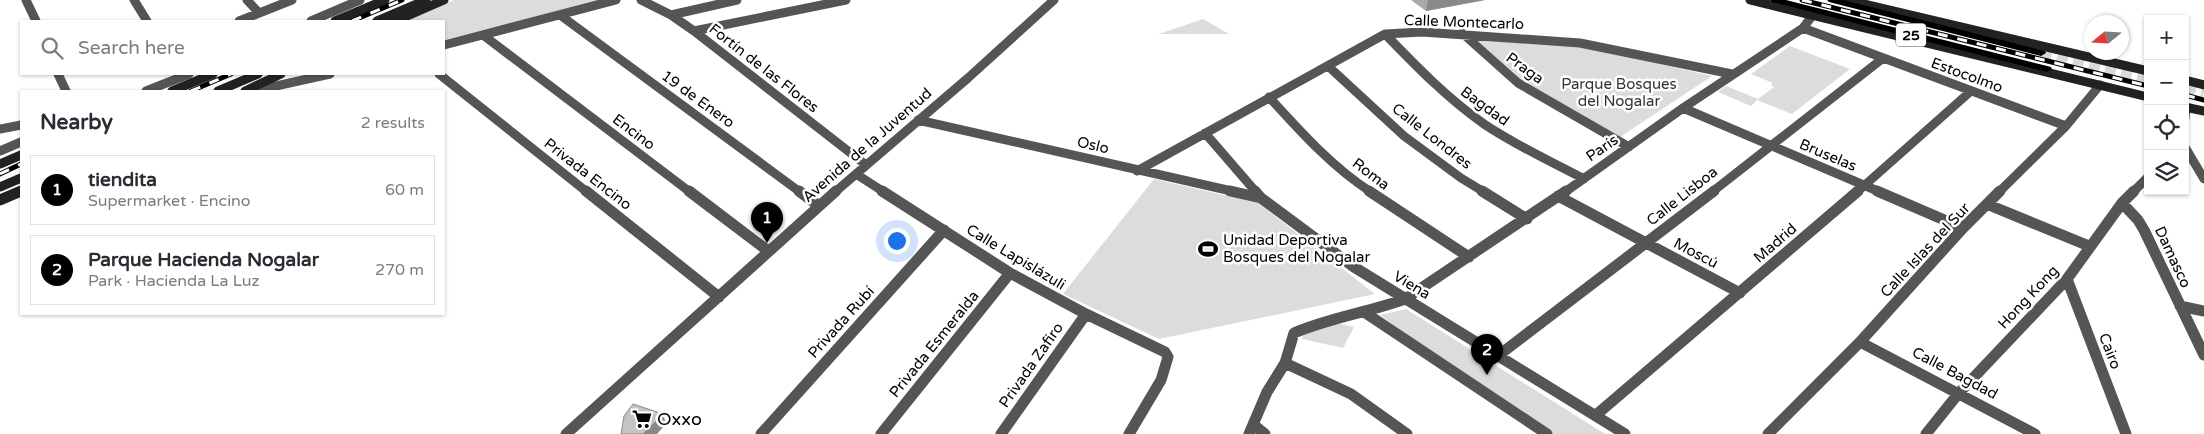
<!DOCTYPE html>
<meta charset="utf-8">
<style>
:root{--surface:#fff;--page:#f2f2f3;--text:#2b2b33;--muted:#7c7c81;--line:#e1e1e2;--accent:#000}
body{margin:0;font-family:"Varela Round",sans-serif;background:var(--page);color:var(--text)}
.controls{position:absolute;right:15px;top:15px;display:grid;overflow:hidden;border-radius:0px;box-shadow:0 1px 4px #0004}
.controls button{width:45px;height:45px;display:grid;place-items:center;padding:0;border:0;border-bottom:1px solid var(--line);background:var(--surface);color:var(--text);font:25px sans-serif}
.compass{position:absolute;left:2084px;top:15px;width:45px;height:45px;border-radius:50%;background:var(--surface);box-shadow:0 1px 4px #0004;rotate:252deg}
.you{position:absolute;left:896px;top:240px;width:18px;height:18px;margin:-12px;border:4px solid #fff;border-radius:50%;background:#1a73e8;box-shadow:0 0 0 8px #1a73e833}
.badge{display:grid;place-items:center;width:32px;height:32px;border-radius:50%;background:var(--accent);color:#fff;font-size:16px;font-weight:700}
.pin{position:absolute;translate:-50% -41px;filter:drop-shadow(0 1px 2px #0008)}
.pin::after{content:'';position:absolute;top:26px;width:18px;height:15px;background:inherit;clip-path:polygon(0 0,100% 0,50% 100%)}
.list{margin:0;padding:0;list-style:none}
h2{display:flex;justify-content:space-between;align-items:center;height:65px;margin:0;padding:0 20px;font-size:21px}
h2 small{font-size:16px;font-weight:400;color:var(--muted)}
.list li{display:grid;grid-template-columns:32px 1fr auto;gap:15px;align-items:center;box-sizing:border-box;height:70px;margin:0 10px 10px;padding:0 10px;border:1px solid var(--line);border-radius:0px}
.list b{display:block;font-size:19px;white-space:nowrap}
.list p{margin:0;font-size:16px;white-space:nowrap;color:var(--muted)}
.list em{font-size:16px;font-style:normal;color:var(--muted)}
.icon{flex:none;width:28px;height:28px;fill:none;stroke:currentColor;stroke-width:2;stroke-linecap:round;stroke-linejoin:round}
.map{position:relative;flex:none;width:2204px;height:434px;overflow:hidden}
.search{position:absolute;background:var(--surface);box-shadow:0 1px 4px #0004;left:20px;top:20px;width:425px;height:55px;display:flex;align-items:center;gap:12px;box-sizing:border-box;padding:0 18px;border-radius:0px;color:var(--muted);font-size:19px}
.panel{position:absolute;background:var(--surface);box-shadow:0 1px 4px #0004;left:20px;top:90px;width:425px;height:225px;border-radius:0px}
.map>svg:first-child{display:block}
.green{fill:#dcdcdc}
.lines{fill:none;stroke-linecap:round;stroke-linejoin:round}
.primary-tunnel{stroke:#d9d9d9;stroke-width:11;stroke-dasharray:11 5.5;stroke-linecap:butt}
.street-far1{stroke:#555;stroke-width:9}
.street{stroke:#555;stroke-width:11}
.secondary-far1{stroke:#222;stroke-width:9}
.secondary{stroke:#222;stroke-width:11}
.primary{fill:#000;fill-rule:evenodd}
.rail-casing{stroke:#000;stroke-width:5}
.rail{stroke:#fff;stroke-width:3;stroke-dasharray:10;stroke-linecap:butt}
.wall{fill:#a9a9a9}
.shaded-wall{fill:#898989}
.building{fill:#c4c4c4;stroke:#898989}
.labels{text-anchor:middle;stroke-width:5;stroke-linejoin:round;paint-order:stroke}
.shield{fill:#fff;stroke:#4c4c4c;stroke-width:1}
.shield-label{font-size:14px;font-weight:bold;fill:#000}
.street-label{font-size:15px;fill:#000;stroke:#fff}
.park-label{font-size:15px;fill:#333;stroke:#fff}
.poi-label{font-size:15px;fill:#000;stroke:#fff;text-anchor:start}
.near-poi-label{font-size:18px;fill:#000;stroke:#fff;text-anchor:start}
</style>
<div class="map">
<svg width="2204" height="434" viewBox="0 0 2204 434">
<rect width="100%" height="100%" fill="#fff"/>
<path class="green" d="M 454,0 L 602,0 L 444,40 L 444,21 L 407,21 Z
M 1203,19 L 1229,34 L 1159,34 Z
M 1469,37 L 1586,47 L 1712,76 L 1620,137 L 1533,90 Z
M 1790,46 L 1850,69 L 1792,114 L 1757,100 L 1751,106 L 1718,92 L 1726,86 L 1758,99 L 1774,87 L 1771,85 L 1773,83 L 1751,74 Z
M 1154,179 L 1258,203 L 1375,294 L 1159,339 L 1063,294 Z
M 1406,309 L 1605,434 L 1546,434 L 1380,315 Z
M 1337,323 L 1354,327 L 1343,348 L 1302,339 L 1304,330 Z"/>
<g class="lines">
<path class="primary-tunnel" d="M 2041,53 L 2148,79
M 2185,88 L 2204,92"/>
<path class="street-far1" d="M 26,0 L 36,21
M 134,0 L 147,21
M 247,0 L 259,13
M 641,0 L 671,15 L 694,31 L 866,165
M 560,15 L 800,192
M 671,15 L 737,0
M 239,21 L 292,0
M 311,21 L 360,0
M 1803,28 L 2066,126
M 694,31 L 846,0
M 1462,33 L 1518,83 L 1629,147
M 1385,34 C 1416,66 1447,98 1484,124 C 1515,145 1550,161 1584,179
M 483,35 L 690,192
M 444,45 L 616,0
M 1328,66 L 1404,136 L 1461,178 L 1484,192
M 58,74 L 66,91
M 439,74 L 587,192
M 146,91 L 189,74
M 253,91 L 330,74
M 1269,97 C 1300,131 1332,167 1371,192
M 1683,108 L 1880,192
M 2185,118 L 2186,107
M 918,120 L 1236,192
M 0,129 L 21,125
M 1205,133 L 1256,192
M 2185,147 L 2204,179
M 0,151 L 21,142
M 1137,171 L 1385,34 L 1422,32 L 1580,43 L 1732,74
M 856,174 L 884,192
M 835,192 L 968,78 L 1054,0
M 1565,192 L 1683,108 L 1803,28 L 1812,16
M 1712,192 L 1882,59
M 1857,192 L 1971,91
M 1999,192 L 2066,126 L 2100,85
M 2133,192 L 2148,177"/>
<path class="street" d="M 586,191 L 719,297
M 689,191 L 768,251
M 799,191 L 819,206
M 882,191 L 1010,273 L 1086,314 L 1165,352 L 1168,357 L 1161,380 L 1129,434
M 1230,191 L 1261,198
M 1255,191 L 1261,198 L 1354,267 L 1625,434
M 1369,191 L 1469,257
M 1482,191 L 1527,219
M 1877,191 L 1963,228
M 1558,196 L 1740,293
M 2122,203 L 2138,220 L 2144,230 L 2204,355
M 1989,205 L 2089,246
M 2067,279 L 2126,434
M 2180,306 L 2204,311
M 1364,312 L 1547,434
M 1860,342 L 2035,434
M 1499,355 L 1714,191
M 1285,363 L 1351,394 L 1407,434
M 1596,415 L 1858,191
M 1254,425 L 1265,434
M 566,434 L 836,191
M 761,434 L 944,230
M 881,434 L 1010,273
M 1001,434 L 1086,314
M 1249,434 L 1267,392 L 1285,363 L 1294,333 C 1329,318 1369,312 1405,299 L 1566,191
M 1768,434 L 1860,342 L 1963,228 L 2000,191
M 1926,434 L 1958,394 L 2067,279 L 2122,203 L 2134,191"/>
<path class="secondary-far1" d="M 1750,0 L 2148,97
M 1847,0 L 2148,71
M 335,21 L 385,0
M 377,21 L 426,0
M 396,21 L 444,0
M 2185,80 L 2204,85
M 172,91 L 213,74
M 218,91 L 258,74
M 245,91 L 281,74
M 2185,107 L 2204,111
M 0,164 L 21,155
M 0,187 L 21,178
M 18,192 L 21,191"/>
<path class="secondary" d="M 0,200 L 21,191"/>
<path class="primary" d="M 1770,0 L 1786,0 L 2051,67 L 2052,69 L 2047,72 L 1772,2 Z
M 1827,0 L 1843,0 L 2045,51 L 2046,53 L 2041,56 L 1829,2 Z"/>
<defs>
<path id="rail" d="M 1802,0 L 2148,86
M 352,21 L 402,0
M 191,91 L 231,74
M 2185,95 L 2204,100
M 0,174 L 21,164"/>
</defs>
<use href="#rail" class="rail-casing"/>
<use href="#rail" class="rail"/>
</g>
<path class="wall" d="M 1411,0 L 1485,0 L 1426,11 Z"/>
<path class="shaded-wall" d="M 1428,0 L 1485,0 L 1426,11 Z
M 663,414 L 666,424 L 657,434 L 643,434 Z"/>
<path class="building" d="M 633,404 L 663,414 L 643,434 L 621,434 L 624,416 Z"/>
<defs>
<symbol id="stadium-bare" viewBox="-9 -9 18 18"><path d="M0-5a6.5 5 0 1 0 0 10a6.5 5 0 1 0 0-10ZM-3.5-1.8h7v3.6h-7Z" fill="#000" stroke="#fff" stroke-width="2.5" paint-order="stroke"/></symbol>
<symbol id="supermarket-bare" viewBox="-9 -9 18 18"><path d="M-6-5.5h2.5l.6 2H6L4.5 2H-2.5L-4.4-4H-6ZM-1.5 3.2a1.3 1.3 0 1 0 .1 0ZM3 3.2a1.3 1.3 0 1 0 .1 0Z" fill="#000" stroke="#fff" stroke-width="2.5" paint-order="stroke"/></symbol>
</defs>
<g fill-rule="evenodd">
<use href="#stadium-bare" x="1194" y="235" width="28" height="28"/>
<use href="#supermarket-bare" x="628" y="405" width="28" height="28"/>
</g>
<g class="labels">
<rect class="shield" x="1896" y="23.5" width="30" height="23" rx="4"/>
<g class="shield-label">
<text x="1911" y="40">25</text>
</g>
<g class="street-label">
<text transform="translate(1464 22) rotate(2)" y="5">Calle Montecarlo</text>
<text transform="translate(764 68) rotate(38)" y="5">Fortín de las Flores</text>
<text transform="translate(1525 68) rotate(36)" y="5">Praga</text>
<text transform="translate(1967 75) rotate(20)" y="5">Estocolmo</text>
<text transform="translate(698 99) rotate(36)" y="5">19 de Enero</text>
<text transform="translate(1485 106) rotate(36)" y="5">Bagdad</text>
<text transform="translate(634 132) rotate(37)" y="5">Encino</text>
<text transform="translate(1432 136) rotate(38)" y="5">Calle Londres</text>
<text transform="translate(867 145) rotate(-41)" y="5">Avenida de la Juventud</text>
<text transform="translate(1093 145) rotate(13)" y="5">Oslo</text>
<text transform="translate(1602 148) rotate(-35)" y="5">París</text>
<text transform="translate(1828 155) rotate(23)" y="5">Bruselas</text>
<text transform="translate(588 174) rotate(38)" y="5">Privada Encino</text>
<text transform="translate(1371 174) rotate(37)" y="5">Roma</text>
<text transform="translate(1682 196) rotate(-38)" y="5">Calle Lisboa</text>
<text transform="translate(1775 243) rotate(-41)" y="5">Madrid</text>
<text transform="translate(1925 250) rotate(-47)" y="5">Calle Islas del Sur</text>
<text transform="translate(1696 253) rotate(28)" y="5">Moscú</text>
<text transform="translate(1016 257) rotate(31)" y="5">Calle Lapislázuli</text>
<text transform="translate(2173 257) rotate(65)" y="5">Damasco</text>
<text transform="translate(1412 285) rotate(31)" y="5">Viena</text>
<text transform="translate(2028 297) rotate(-47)" y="5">Hong Kong</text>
<text transform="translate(841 322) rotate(-48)" y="5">Privada Rubí</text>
<text transform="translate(934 344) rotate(-51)" y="5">Privada Esmeralda</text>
<text transform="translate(2110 351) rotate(69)" y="5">Cairo</text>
<text transform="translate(1031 365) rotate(-55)" y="5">Privada Zafiro</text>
<text transform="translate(1955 373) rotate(28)" y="5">Calle Bagdad</text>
</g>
<g class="park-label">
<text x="1619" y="89">Parque Bosques<tspan x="1619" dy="17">del Nogalar</tspan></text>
</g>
<g class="poi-label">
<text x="1223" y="245">Unidad Deportiva<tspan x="1223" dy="17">Bosques del Nogalar</tspan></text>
</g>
<g class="near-poi-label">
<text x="657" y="425">Oxxo</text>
</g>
</g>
</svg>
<div class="controls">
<button>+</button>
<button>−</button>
<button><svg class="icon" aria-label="locate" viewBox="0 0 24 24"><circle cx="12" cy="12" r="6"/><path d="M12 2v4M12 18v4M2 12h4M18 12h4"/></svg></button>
<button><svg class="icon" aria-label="layers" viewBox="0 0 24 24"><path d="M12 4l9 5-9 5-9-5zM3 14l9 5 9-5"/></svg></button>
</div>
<svg class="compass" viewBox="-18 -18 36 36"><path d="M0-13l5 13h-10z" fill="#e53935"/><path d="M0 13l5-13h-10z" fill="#7c7c81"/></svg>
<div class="you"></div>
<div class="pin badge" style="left:767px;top:243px">1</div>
<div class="pin badge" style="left:1487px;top:375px">2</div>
<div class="search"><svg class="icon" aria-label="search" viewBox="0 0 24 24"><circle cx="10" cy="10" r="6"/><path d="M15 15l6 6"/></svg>Search here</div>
<section class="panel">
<h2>Nearby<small>2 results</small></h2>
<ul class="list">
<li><span class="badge">1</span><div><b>tiendita</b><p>Supermarket · Encino</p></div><em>60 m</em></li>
<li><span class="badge">2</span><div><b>Parque Hacienda Nogalar</b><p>Park · Hacienda La Luz</p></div><em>270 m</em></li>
</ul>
</section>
</div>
